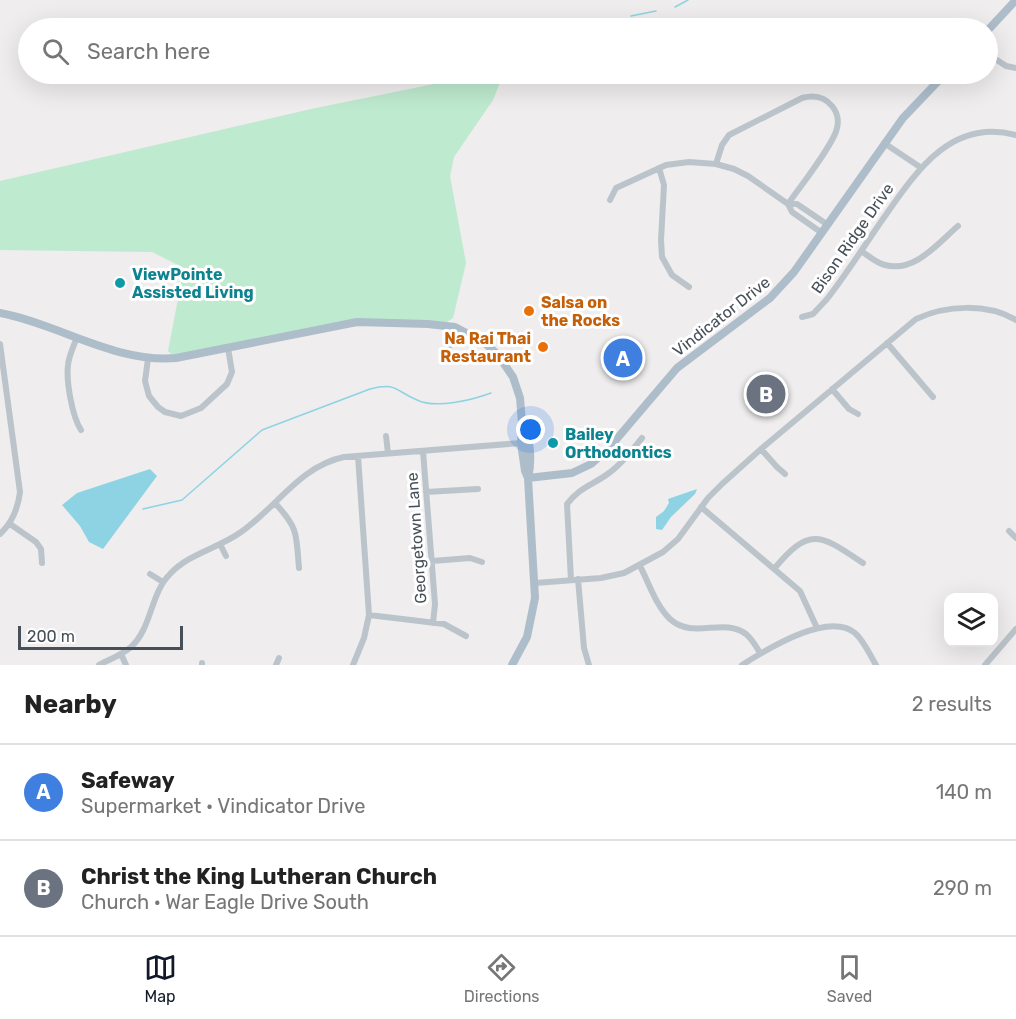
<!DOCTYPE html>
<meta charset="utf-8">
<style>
:root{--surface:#fff;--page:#f2f2f2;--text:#222;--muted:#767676;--line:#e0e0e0;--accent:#111827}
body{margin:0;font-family:Rubik,sans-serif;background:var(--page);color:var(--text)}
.controls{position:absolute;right:18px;bottom:18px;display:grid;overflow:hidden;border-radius:12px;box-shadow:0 6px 24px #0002}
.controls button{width:54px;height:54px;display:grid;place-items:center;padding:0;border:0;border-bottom:2px solid var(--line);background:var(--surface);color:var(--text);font:30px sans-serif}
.scale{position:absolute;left:18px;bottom:15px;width:165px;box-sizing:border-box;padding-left:6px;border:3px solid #475059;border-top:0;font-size:16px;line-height:21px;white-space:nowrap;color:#475059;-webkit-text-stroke:4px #fff;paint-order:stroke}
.you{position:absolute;left:531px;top:430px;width:21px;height:21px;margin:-15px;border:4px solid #fff;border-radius:50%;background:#1a73e8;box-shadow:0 0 0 9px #1a73e833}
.badge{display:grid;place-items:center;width:39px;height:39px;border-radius:50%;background:var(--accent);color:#fff;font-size:20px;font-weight:700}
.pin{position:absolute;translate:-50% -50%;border:3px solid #fff;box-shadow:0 2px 6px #0006}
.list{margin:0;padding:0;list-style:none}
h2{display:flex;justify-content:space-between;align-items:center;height:78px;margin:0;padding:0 24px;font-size:26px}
h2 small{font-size:20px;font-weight:400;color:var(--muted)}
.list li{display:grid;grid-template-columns:39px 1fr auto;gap:18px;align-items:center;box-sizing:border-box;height:96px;padding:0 24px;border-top:2px solid var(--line)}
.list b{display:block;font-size:22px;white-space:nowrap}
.list p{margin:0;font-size:20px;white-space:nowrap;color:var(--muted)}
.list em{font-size:20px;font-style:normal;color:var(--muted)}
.icon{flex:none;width:33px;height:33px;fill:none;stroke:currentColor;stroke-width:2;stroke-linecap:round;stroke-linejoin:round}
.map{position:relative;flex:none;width:1016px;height:665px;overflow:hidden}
.search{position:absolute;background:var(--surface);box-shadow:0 6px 24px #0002;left:18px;right:18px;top:18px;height:66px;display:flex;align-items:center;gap:15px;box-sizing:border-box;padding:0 21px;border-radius:33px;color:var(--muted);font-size:22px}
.sheet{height:270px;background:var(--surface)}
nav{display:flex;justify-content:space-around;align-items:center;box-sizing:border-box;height:84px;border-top:2px solid var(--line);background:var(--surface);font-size:16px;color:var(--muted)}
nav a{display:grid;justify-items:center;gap:3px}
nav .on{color:var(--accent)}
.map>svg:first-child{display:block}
.green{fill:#beeacf}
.water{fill:#8ed3e4}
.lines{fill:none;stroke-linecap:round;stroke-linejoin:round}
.stream{stroke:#8ed3e4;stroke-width:1.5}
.minor{stroke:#bcc4cb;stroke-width:6}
.major{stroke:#aebdca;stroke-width:8}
.culture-dot{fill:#0f9aa8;stroke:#fff;stroke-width:2}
.food-dot{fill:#e8710a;stroke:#fff;stroke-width:2}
.labels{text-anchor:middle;stroke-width:6;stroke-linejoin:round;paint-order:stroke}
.street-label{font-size:16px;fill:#475059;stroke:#fff}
.culture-label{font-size:16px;font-weight:bold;fill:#0d838f;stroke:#fff;text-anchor:start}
.food-label{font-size:16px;font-weight:bold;fill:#c56008;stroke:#fff;text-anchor:start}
</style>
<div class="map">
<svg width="1016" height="665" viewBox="0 0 1016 665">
<rect width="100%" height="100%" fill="#efeded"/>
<path class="green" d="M 483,74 L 496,74 L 501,80 L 493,100 L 454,157 L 450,176 L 466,263 L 453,318 L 442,325 L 357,322 L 176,358 L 168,351 L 184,268 L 152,252 L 0,250 L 0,181 L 311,109 Z"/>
<path class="water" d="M 150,469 L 157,476 L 103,549 L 89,542 L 80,526 L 62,505 L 77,493 Z
M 697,489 L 695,494 L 671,517 L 662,530 L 656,529 L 656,517 L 664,511 L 669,503 L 668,499 Z"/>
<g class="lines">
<path class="stream" d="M 675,7 L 688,0
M 631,16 L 656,11
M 143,509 L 182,500 L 262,430 L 370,389 C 397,382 395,391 417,400 C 436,409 472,400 491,393"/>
<path class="minor" d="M 988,54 L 1006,66 L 1016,68
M 884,143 L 920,167
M 716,164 L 722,145 L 729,135 L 802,98 C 813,95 824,96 832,106 C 837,112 839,120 837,128 C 834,144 799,188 788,204
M 659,168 L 664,185 L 661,240 L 662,257 L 672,275 L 689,287
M 610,200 L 616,188 L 666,165 L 689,162 L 716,164 L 734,169 L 748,176 L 788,204 L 792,212 L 822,233
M 788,204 L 797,204 L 828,225
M 861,251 C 869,256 876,263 885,265 C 915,273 938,243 958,226
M 802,317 L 813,314 L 827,299 C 848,272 866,243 885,216 C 917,170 952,118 1016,135
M 77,337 C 74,346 69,355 68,365 C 66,381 72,416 81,430
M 887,343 L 933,397
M 0,344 L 20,492 C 18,508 12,523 0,534
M 449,347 L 455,327
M 148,359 L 145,381 L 149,396 L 158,407 L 165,412 L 181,416 L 201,408 L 227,384 L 232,372 L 228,348
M 832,389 L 849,409 L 858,414
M 386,436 L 388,453
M 761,449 L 777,467 L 785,474
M 423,451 L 435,604 L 433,623
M 426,492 L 478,489
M 275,503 C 299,529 296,534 299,568
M 701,507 L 800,591 L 817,628
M 10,524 L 36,542 L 41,549 L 42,563
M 1009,531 L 1016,538
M 220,544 L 226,556
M 432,561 L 470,558 L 482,562
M 640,566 C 649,583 656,606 670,619 C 693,640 723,617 746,634 C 752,639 756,646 760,653
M 774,569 C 810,525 821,535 863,563
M 150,574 L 163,582
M 578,579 L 584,648 L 589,665
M 571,580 L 567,504 C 580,487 593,485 609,473 C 622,464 632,450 642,438
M 535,583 L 601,578 L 624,573 L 663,552 L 678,539 L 708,498 L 722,484 L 761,449 L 916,319 C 946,305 987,303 1016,320
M 369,615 L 444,624 L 466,636
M 121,654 L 126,665
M 202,663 L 202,665
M 99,665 C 110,659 122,655 131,647 C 152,628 150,594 170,574 C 188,554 219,548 241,532 C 276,508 300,466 344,457 L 521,443
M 276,665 L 279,658
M 353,665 L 364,638 L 369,615 L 358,456
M 742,665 C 767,649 828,611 855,633 C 864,641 870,655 876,665
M 985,665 L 1016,629"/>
<path class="major" d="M 988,30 L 1016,0
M 0,313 C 59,324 114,363 176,358 L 357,322 L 428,324 L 455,327 L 485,343 L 498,355 L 513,377 L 520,398 L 522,423 L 521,443 L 525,471 L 528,478
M 528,478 L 572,473 L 591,464 L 609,448 L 677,368 L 770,298 L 794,272 L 903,118 L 945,74
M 512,665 L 527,637 L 535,598 L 528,478 C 532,462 531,437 522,423"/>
</g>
<g class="culture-dot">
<circle cx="120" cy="283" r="6"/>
<circle cx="553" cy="443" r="6"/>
</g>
<g class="food-dot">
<circle cx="529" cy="311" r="6"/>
<circle cx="543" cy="347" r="6"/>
</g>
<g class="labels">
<g class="street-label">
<text transform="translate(852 238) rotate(-55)" y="6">Bison Ridge Drive</text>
<text transform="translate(721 316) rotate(-38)" y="6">Vindicator Drive</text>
<text transform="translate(416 538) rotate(-94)" y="6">Georgetown Lane</text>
</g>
<g class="culture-label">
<text x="132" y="280">ViewPointe<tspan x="132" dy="18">Assisted Living</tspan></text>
<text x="565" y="440">Bailey<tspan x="565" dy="18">Orthodontics</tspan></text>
</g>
<g class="food-label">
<text x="541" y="308">Salsa on<tspan x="541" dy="18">the Rocks</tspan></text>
<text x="531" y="344" text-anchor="end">Na Rai Thai<tspan x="531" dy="18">Restaurant</tspan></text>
</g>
</g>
</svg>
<div class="controls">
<button><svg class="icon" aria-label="layers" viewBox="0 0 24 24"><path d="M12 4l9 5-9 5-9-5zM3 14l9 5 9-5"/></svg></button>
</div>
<div class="scale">200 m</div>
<div class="you"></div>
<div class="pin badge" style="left:623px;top:358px;background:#3f7fe0">A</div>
<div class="pin badge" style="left:766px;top:394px;background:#6b7280">B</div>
<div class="search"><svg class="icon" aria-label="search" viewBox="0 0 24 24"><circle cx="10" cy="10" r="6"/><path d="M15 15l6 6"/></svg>Search here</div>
</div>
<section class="sheet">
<h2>Nearby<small>2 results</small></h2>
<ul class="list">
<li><span class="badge" style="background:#3f7fe0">A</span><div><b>Safeway</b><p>Supermarket · Vindicator Drive</p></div><em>140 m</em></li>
<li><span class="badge" style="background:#6b7280">B</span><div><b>Christ the King Lutheran Church</b><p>Church · War Eagle Drive South</p></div><em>290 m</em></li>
</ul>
</section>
<nav>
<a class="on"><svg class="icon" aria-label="map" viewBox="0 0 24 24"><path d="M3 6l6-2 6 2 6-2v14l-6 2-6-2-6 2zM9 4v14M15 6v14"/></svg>Map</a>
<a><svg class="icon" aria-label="directions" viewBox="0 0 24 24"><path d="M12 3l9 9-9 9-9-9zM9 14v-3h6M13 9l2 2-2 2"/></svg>Directions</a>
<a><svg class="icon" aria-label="saved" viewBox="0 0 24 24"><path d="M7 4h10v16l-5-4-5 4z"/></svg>Saved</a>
</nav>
